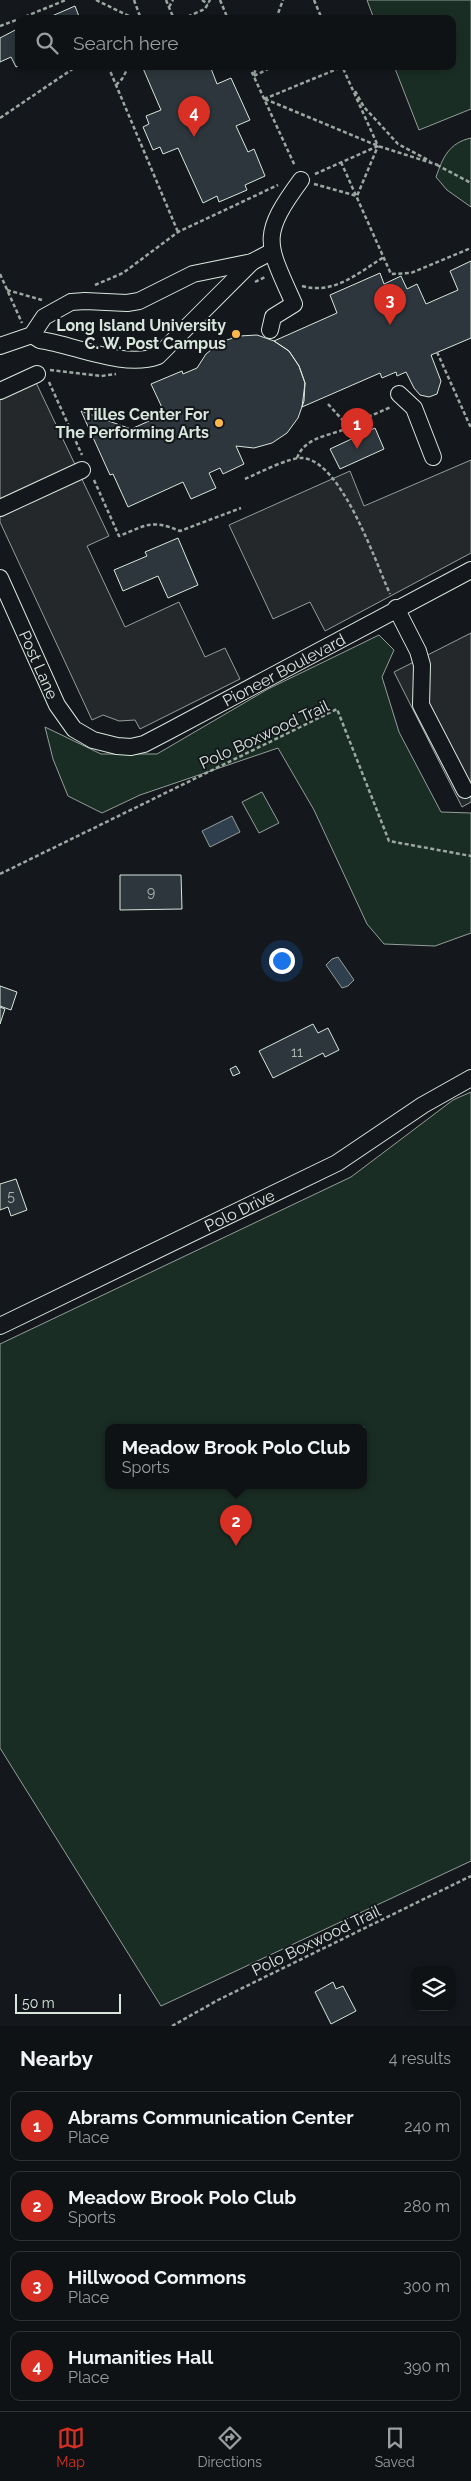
<!DOCTYPE html>
<style>
:root{--surface:#0f1215;--page:#181b1e;--text:#f1f3f6;--muted:#9b9ea0;--line:#2f3234;--accent:#d93025}
body{margin:0;font-family:Raleway,sans-serif;background:var(--page);color:var(--text)}
.controls{position:absolute;right:15px;bottom:15px;display:grid;overflow:hidden;border-radius:10px;box-shadow:0 2px 8px #0003}
.controls button{width:45px;height:45px;display:grid;place-items:center;padding:0;border:0;border-bottom:1px solid var(--line);background:var(--surface);color:var(--text);font:25px sans-serif}
.scale{position:absolute;left:15px;bottom:12px;width:106px;box-sizing:border-box;padding-left:5px;border:2px solid #d8e6dc;border-top:0;font-size:14px;line-height:18px;white-space:nowrap;color:#d8e6dc;-webkit-text-stroke:4px #14181c;paint-order:stroke}
.you{position:absolute;left:281px;top:960px;width:18px;height:18px;margin:-12px;border:4px solid #fff;border-radius:50%;background:#1a73e8;box-shadow:0 0 0 8px #1a73e833}
.badge{display:grid;place-items:center;width:32px;height:32px;border-radius:50%;background:var(--accent);color:#fff;font-size:16px;font-weight:700}
.pin{position:absolute;translate:-50% -41px;filter:drop-shadow(0 1px 2px #0008)}
.pin::after{content:'';position:absolute;top:26px;width:18px;height:15px;background:inherit;clip-path:polygon(0 0,100% 0,50% 100%)}
.popup{position:absolute;left:105px;top:1424px;width:262px;height:65px;box-sizing:border-box;display:grid;place-content:center;border-radius:10px;background:var(--surface);filter:drop-shadow(0 1px 4px #0005);font-size:16px;white-space:nowrap;color:var(--muted)}
.popup b{font-size:19px;color:var(--text)}
.popup::after{content:'';position:absolute;left:50%;top:100%;margin-left:-10px;border:10px solid transparent;border-top-color:var(--surface)}
.list{margin:0;padding:0;list-style:none}
h2{display:flex;justify-content:space-between;align-items:center;height:65px;margin:0;padding:0 20px;font-size:21px}
h2 small{font-size:16px;font-weight:400;color:var(--muted)}
.list li{display:grid;grid-template-columns:32px 1fr auto;gap:15px;align-items:center;box-sizing:border-box;height:70px;margin:0 10px 10px;padding:0 10px;border:1px solid var(--line);border-radius:10px}
.list b{display:block;font-size:19px;white-space:nowrap}
.list p{margin:0;font-size:16px;white-space:nowrap;color:var(--muted)}
.list em{font-size:16px;font-style:normal;color:var(--muted)}
.icon{flex:none;width:28px;height:28px;fill:none;stroke:currentColor;stroke-width:2;stroke-linecap:round;stroke-linejoin:round}
.map{position:relative;flex:none;width:471px;height:2026px;overflow:hidden}
.search{position:absolute;background:var(--surface);box-shadow:0 2px 8px #0003;left:15px;right:15px;top:15px;height:55px;display:flex;align-items:center;gap:12px;box-sizing:border-box;padding:0 18px;border-radius:10px;color:var(--muted);font-size:19px}
.sheet{height:385px;background:var(--surface)}
nav{display:flex;justify-content:space-around;align-items:center;box-sizing:border-box;height:70px;border-top:1px solid var(--line);background:var(--surface);font-size:14px;color:var(--muted)}
nav a{display:grid;justify-items:center;gap:2px}
nav .on{color:var(--accent)}
.map>svg:first-child{display:block}
.green{fill:#1a2d24;stroke:#939e99;fill-rule:evenodd}
.parking{fill:#24282b;stroke:#939e99}
.water{fill:#2f3f4d;stroke:#939e99}
.building{fill:#2c363c;stroke:#d8e6dc}
.lines{fill:none;stroke-linecap:round;stroke-linejoin:round}
.minor-casing{stroke:#d8e6dc;stroke-width:18}
.path{stroke:#9da8a2;stroke-width:2.5;stroke-dasharray:4 2.5;stroke-linecap:butt}
.minor{stroke:#14181c;stroke-width:16}
.poi-dot{fill:#ffb74d;stroke:#14181c;stroke-width:2}
.labels{text-anchor:middle;stroke-width:4;stroke-linejoin:round;paint-order:stroke}
.number-label{font-size:14px;fill:#adbab4}
.poi-label{font-size:16px;font-weight:bold;fill:#d8e6dc;stroke:#14181c;text-anchor:end}
.street-label{font-size:16px;fill:#d8e6dc;stroke:#14181c}
</style>
<div class="map">
<svg width="471" height="2026" viewBox="0 0 471 2026">
<rect width="100%" height="100%" fill="#14181c"/>
<path class="green" d="M 367,0 L 471,0 L 471,109 L 419,130 L 394,66 L 452,66 L 452,19 L 374,19 Z
M 471,138 L 471,207 L 447,190 L 436,177 C 443,157 449,143 471,138 Z
M 379,635 L 394,650 L 382,677 L 399,732 L 441,812 L 471,813 L 471,933 L 435,946 L 384,944 L 367,924 L 314,810 L 278,748 L 140,795 L 102,813 L 68,796 L 53,759 L 45,727 L 101,754 L 157,754 L 268,689 Z
M 262,792 L 279,823 L 259,833 L 242,802 Z
M 471,1092 L 471,1861 L 161,2006 L 0,1748 L 0,1344 L 351,1177 L 453,1100 ZM 109,1427 L 364,1427 L 364,1485 L 109,1485 Z"/>
<path class="parking" d="M 30,370 L 109,536 L 87,546 L 125,627 L 179,602 L 205,657 L 225,648 L 240,679 L 140,729 L 135,720 L 119,721 L 103,715 L 92,720 L 0,522 L 0,384 Z
M 471,460 L 471,553 L 325,631 L 310,602 L 273,619 L 229,525 L 350,471 L 364,506 Z
M 471,633 L 471,802 L 462,807 L 394,672 Z"/>
<path class="water" d="M 232,816 L 240,832 L 210,847 L 202,831 Z
M 338,957 L 354,980 L 348,986 L 342,988 L 326,965 L 332,959 Z"/>
<path class="building" d="M 75,6 L 80,19 L 45,19 Z
M 19,28 L 19,66 L 16,67 L 11,57 L 0,62 L 0,38 Z
M 142,66 L 210,66 L 217,84 L 231,78 L 250,120 L 236,126 L 248,152 L 254,149 L 265,176 L 245,185 L 247,190 L 219,202 L 217,196 L 203,203 L 178,148 L 163,154 L 160,147 L 153,150 L 143,127 L 149,124 L 146,116 L 161,110 Z
M 471,261 L 471,338 L 431,355 L 441,381 L 437,394 L 429,397 L 420,395 L 414,388 L 406,372 L 397,376 L 396,372 L 382,378 L 380,373 L 302,407 L 305,383 L 299,366 L 289,351 L 274,341 L 337,313 L 330,295 L 380,273 L 384,284 L 401,276 L 407,289 L 417,284 L 426,304 L 458,290 L 450,271 Z
M 257,335 L 274,341 L 289,351 L 299,366 L 305,383 L 304,401 L 298,418 L 287,433 L 272,443 L 254,448 L 236,446 L 244,464 L 223,474 L 220,468 L 209,473 L 216,488 L 191,499 L 183,482 L 128,507 L 113,474 L 110,475 L 81,411 L 131,429 L 165,414 L 151,384 L 182,371 L 183,374 L 197,368 L 206,354 L 221,342 L 239,336 Z
M 375,428 L 384,449 L 340,469 L 330,449 Z
M 178,538 L 198,585 L 168,598 L 158,576 L 123,591 L 114,570 L 147,556 L 145,552 Z
M 120,875 L 181,875 L 182,909 L 120,910 Z
M 0,986 L 17,992 L 11,1010 L 0,1006 Z
M 0,1007 L 5,1009 L 0,1024 Z
M 313,1024 L 318,1033 L 328,1028 L 339,1050 L 325,1057 L 323,1053 L 273,1078 L 259,1051 Z
M 236,1066 L 240,1073 L 233,1076 L 230,1069 Z
M 16,1179 L 27,1210 L 11,1216 L 8,1207 L 0,1210 L 0,1184 Z
M 333,1982 L 336,1989 L 343,1986 L 356,2011 L 331,2024 L 315,1992 Z"/>
<g class="lines">
<defs>
<g id="minor">
<path d="M 270,330 L 273,317 L 294,304 C 267,243 259,237 301,180"/>
<path d="M 32,335 L 40,340 C 75,345 124,369 158,356 L 252,262"/>
<path d="M 0,346 L 32,335 L 44,317 L 71,302 L 85,301 L 127,303 L 139,301 L 193,274 L 252,262 L 271,252"/>
<path d="M 0,391 L 37,374"/>
<path d="M 399,394 L 414,408 L 433,457"/>
<path d="M 0,508 L 82,470"/>
<path id="s1" d="M 0,578 L 57,705 L 74,729 L 93,740 L 117,746 L 131,747 L 144,744 L 167,732 L 471,570"/>
<path d="M 396,608 L 418,651 L 422,665 L 421,705 L 465,790"/>
<path id="s2" d="M 0,1326 L 337,1163 L 423,1105 L 471,1078"/>
</g>
</defs>
<use href="#minor" class="minor-casing"/>
<path class="path" d="M 96,0 L 135,19
M 134,0 L 141,19
M 166,0 L 174,19
M 202,0 L 208,4
M 220,0 L 228,19
M 314,0 L 322,19
M 169,7 L 173,0
M 19,19 L 66,0
M 182,19 L 205,9 L 210,0
M 276,19 L 283,0
M 0,26 L 19,19
M 108,66 L 178,232
M 249,66 L 295,166
M 254,74 L 257,66
M 254,76 L 274,66
M 116,85 L 122,79 L 129,66
M 355,91 L 364,107 L 398,144 L 430,161
M 264,99 L 342,67
M 265,99 L 378,146 L 438,165
M 0,118 L 77,66
M 341,162 L 391,274 L 411,273 L 471,248
M 437,165 L 471,183
M 315,174 L 378,146 L 342,66
M 314,184 L 357,196 L 378,146
M 0,274 L 22,323
M 255,282 L 265,277
M 95,285 L 123,273 L 178,232 L 278,185
M 302,286 C 334,295 358,273 384,257
M 7,290 L 42,300
M 437,352 L 471,428
M 50,370 L 101,376 L 116,374
M 49,382 L 82,455
M 328,404 L 347,425
M 297,458 C 304,439 325,436 343,430 L 347,426 L 391,407
M 245,479 C 259,473 289,457 303,458 C 342,462 375,561 390,594
M 94,480 L 119,536 C 147,525 151,519 180,531 L 241,508
M 0,874 L 337,709 L 389,841 L 471,856
M 172,2026 L 218,2000 L 471,1876"/>
<use href="#minor" class="minor"/>
</g>
<g class="poi-dot">
<circle cx="236" cy="334" r="5"/>
<circle cx="219" cy="423" r="5"/>
</g>
<g class="labels">
<g class="number-label">
<text x="151" y="897">9</text>
<text x="297" y="1057">11</text>
<text x="11" y="1201">5</text>
</g>
<g class="poi-label">
<text x="226" y="331">Long Island University<tspan x="226" dy="18">C. W. Post Campus</tspan></text>
<text x="209" y="420">Tilles Center For<tspan x="209" dy="18">The Performing Arts</tspan></text>
</g>
<g class="street-label">
<text dy="6" stroke="none"><textPath href="#s1" startOffset="95">Post Lane</textPath></text>
<text dy="6" stroke="none"><textPath href="#s1" startOffset="401">Pioneer Boulevard</textPath></text>
<text transform="translate(264 734) rotate(-25)" y="6">Polo Boxwood Trail</text>
<text dy="6" stroke="none"><textPath href="#s2" startOffset="266">Polo Drive</textPath></text>
<text transform="translate(316 1940) rotate(-26)" y="6">Polo Boxwood Trail</text>
</g>
</g>
</svg>
<div class="controls">
<button><svg class="icon" aria-label="layers" viewBox="0 0 24 24"><path d="M12 4l9 5-9 5-9-5zM3 14l9 5 9-5"/></svg></button>
</div>
<div class="scale">50 m</div>
<div class="you"></div>
<div class="pin badge" style="left:357px;top:449px">1</div>
<div class="pin badge" style="left:236px;top:1546px">2</div>
<div class="popup"><b>Meadow Brook Polo Club</b>Sports</div>
<div class="pin badge" style="left:390px;top:325px">3</div>
<div class="pin badge" style="left:194px;top:137px">4</div>
<div class="search"><svg class="icon" aria-label="search" viewBox="0 0 24 24"><circle cx="10" cy="10" r="6"/><path d="M15 15l6 6"/></svg>Search here</div>
</div>
<section class="sheet">
<h2>Nearby<small>4 results</small></h2>
<ul class="list">
<li><span class="badge">1</span><div><b>Abrams Communication Center</b><p>Place</p></div><em>240 m</em></li>
<li><span class="badge">2</span><div><b>Meadow Brook Polo Club</b><p>Sports</p></div><em>280 m</em></li>
<li><span class="badge">3</span><div><b>Hillwood Commons</b><p>Place</p></div><em>300 m</em></li>
<li><span class="badge">4</span><div><b>Humanities Hall</b><p>Place</p></div><em>390 m</em></li>
</ul>
</section>
<nav>
<a class="on"><svg class="icon" aria-label="map" viewBox="0 0 24 24"><path d="M3 6l6-2 6 2 6-2v14l-6 2-6-2-6 2zM9 4v14M15 6v14"/></svg>Map</a>
<a><svg class="icon" aria-label="directions" viewBox="0 0 24 24"><path d="M12 3l9 9-9 9-9-9zM9 14v-3h6M13 9l2 2-2 2"/></svg>Directions</a>
<a><svg class="icon" aria-label="saved" viewBox="0 0 24 24"><path d="M7 4h10v16l-5-4-5 4z"/></svg>Saved</a>
</nav>
